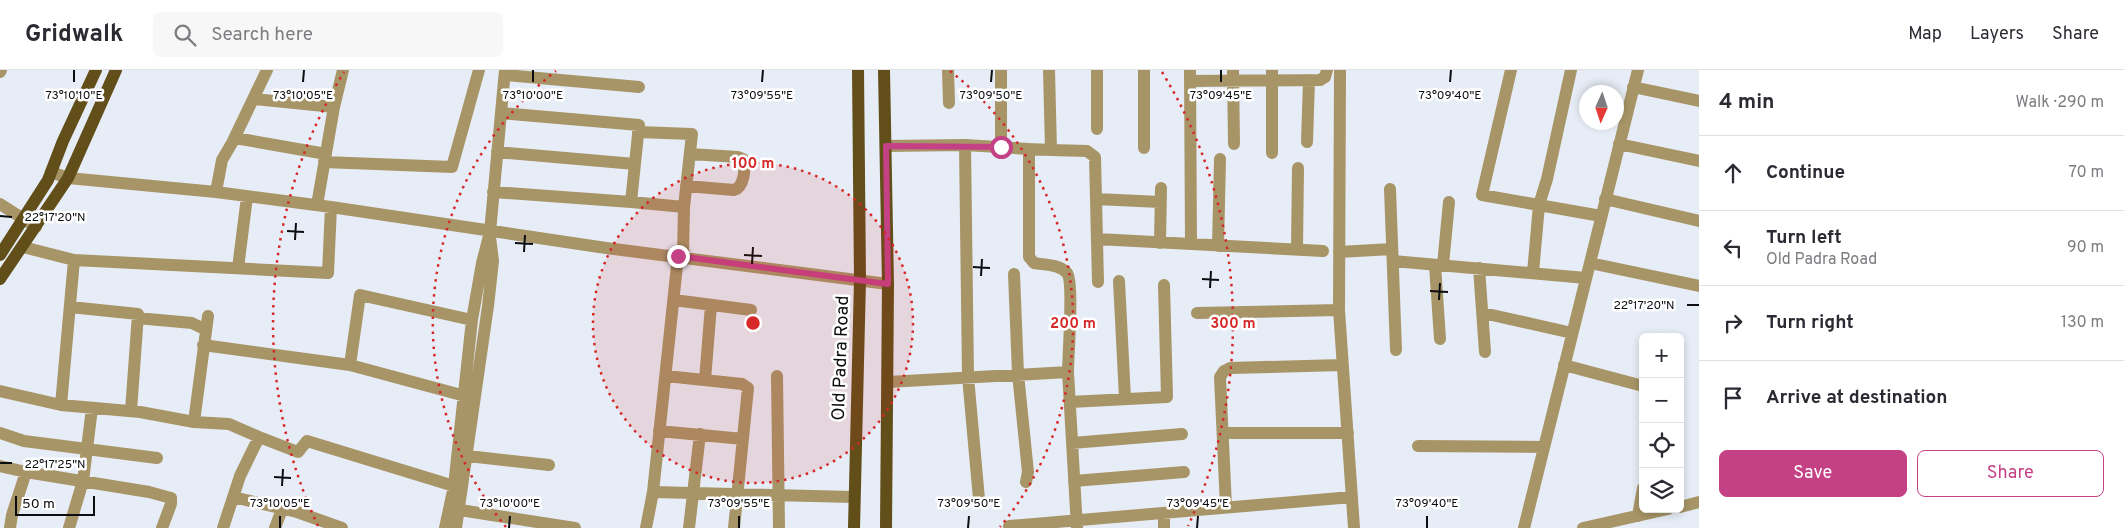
<!DOCTYPE html>
<meta charset="utf-8">
<style>
:root{--surface:#fff;--page:#f7f7f7;--text:#2b2b33;--muted:#7c7c81;--line:#e1e1e2;--accent:#c54186}
body{margin:0;font-family:Overpass,sans-serif;background:var(--page);color:var(--text)}
.controls{position:absolute;right:15px;bottom:15px;display:grid;overflow:hidden;border-radius:8px;box-shadow:0 2px 8px #0003}
.controls button{width:45px;height:45px;display:grid;place-items:center;padding:0;border:0;border-bottom:1px solid var(--line);background:var(--surface);color:var(--text);font:25px sans-serif}
.compass{position:absolute;left:1579px;top:15px;width:45px;height:45px;border-radius:50%;background:var(--surface);box-shadow:0 2px 8px #0003;rotate:183deg}
.scale{position:absolute;left:15px;bottom:12px;width:80px;box-sizing:border-box;padding-left:5px;border:2px solid #0c0d10;border-top:0;font-size:14px;line-height:18px;white-space:nowrap;color:#0c0d10;-webkit-text-stroke:4px #fff;paint-order:stroke}
.stop{position:absolute;width:15px;height:15px;margin:-11px;border:4px solid #c54186;border-radius:50%;background:#fff}
.stop.end{background:#c54186;border-color:#fff;box-shadow:0 1px 5px #0008}
.list{margin:0;padding:0;list-style:none}
h2{display:flex;justify-content:space-between;align-items:center;height:65px;margin:0;padding:0 20px;font-size:21px}
h2 small{font-size:16px;font-weight:400;color:var(--muted)}
.list li{display:grid;grid-template-columns:32px 1fr auto;gap:15px;align-items:center;box-sizing:border-box;height:75px;padding:0 20px;border-top:1px solid var(--line)}
.list b{display:block;font-size:19px;white-space:nowrap}
.list p{margin:0;font-size:16px;white-space:nowrap;color:var(--muted)}
.list em{font-size:16px;font-style:normal;color:var(--muted)}
.actions{display:flex;gap:10px;padding:15px 20px}
.actions a{flex:1;padding:11px 0;border:1px solid var(--accent);border-radius:8px;text-align:center;font-size:18px;color:var(--accent)}
.actions .main{background:var(--accent);color:#fff}
.icon{flex:none;width:28px;height:28px;fill:none;stroke:currentColor;stroke-width:2;stroke-linecap:round;stroke-linejoin:round}
.map{position:relative;flex:none;width:1699px;height:458px;overflow:hidden}
header{display:flex;align-items:center;gap:30px;box-sizing:border-box;height:70px;padding:0 25px;background:var(--surface);border-bottom:1px solid var(--line)}
header strong{font-size:24px}
nav{display:flex;gap:28px;margin-inline-start:auto;font-size:18px}
.search{width:350px;height:45px;background:var(--page);display:flex;align-items:center;gap:12px;box-sizing:border-box;padding:0 18px;border-radius:8px;color:var(--muted);font-size:19px}
main{display:flex}
aside{flex:1;background:var(--surface)}
.map>svg:first-child{display:block}
.lines{fill:none;stroke-linecap:round;stroke-linejoin:round}
.minor{stroke:#a79567;stroke-width:12}
.major{stroke:#614e19;stroke-width:12}
.route{stroke:#c54186;stroke-width:6}
.ticks{fill:none;stroke:#0c0d10;stroke-width:2}
.ring{fill:none;stroke:#d62828;stroke-width:2.5;stroke-dasharray:2.5 5}
.labels{text-anchor:middle;stroke-width:5;stroke-linejoin:round;paint-order:stroke}
.street-label{font-size:18px;fill:#0c0d10;stroke:#fff}
.ticks-label{font-size:12px;text-anchor:middle;fill:#0c0d10;stroke:#fff;stroke-width:5;stroke-linejoin:round;paint-order:stroke}
.centre{fill:#d62828;stroke:#fff;stroke-width:2.5}
.ring-label{font-size:15px;text-anchor:middle;font-weight:bold;fill:#d62828;stroke:#fff;stroke-width:5;stroke-linejoin:round;paint-order:stroke}
</style>
<header>
<strong>Gridwalk</strong>
<div class="search"><svg class="icon" aria-label="search" viewBox="0 0 24 24"><circle cx="10" cy="10" r="6"/><path d="M15 15l6 6"/></svg>Search here</div>
<nav><a>Map</a><a>Layers</a><a>Share</a></nav>
</header>
<main>
<div class="map">
<svg width="1699" height="458" viewBox="0 0 1699 458">
<rect width="100%" height="100%" fill="#e7edf6"/>
<g class="lines">
<path class="minor" d="M 948,0 L 949,33
M 1144,0 L 1144,78
M 1190,0 L 1191,174
M 1233,0 L 1234,74
M 1272,0 L 1272,83
M 1340,0 L 1339,240 L 1354,458
M 1511,0 L 1482,125 L 1601,146
M 0,2 L 1,0
M 505,5 L 639,17
M 1190,11 L 1320,10 L 1325,7 L 1327,0
M 1633,17 L 1699,31
M 254,29 L 334,37
M 1097,59 L 1097,0
M 638,62 L 692,64 L 684,137 L 683,186
M 235,68 L 326,84
M 1307,72 L 1309,10
M 1619,74 L 1699,91
M 965,75 L 968,307 L 979,429
M 886,76 L 965,75 L 1029,79 L 1029,187 L 1034,193 C 1044,195 1060,194 1067,203 C 1074,212 1068,286 1068,302
M 1001,77 L 1001,0
M 1029,79 L 1051,80 L 1049,0
M 1051,80 L 1087,81 L 1095,87 L 1098,212
M 497,82 L 635,94
M 324,92 L 452,97 L 479,0
M 51,102 L 68,108 L 216,122 L 331,137 L 606,178 L 888,214
M 686,116 L 734,120 C 744,117 746,99 743,89 L 738,87 L 690,84
M 1390,119 L 1396,280
M 216,122 L 222,90 L 232,73 L 267,0
M 493,122 L 631,132 L 639,55 L 501,43
M 1096,129 L 1160,132
M 1605,129 L 1699,151
M 631,132 L 684,137
M 0,134 L 36,157
M 317,135 L 334,37 L 343,0
M 1097,169 L 1323,181
M 1160,173 L 1161,118
M 1218,176 L 1220,89
M 23,177 L 74,190 L 328,203 L 331,137
M 1297,179 L 1298,98
M 1339,182 L 1392,179
M 1393,191 L 1586,208
M 1590,193 L 1699,216
M 1435,195 L 1440,269
M 1443,195 L 1449,132
M 238,198 L 247,127
M 1479,198 L 1485,282
M 1533,203 L 1539,135 L 1547,109 L 1571,0
M 1014,204 L 1018,304 L 1028,402 L 1026,412
M 1119,211 L 1125,328
M 674,230 L 751,240
M 70,237 L 138,244 L 131,341
M 1197,243 L 1339,240
M 1483,243 L 1572,263
M 137,248 L 192,253 L 206,260
M 203,275 L 350,295 L 465,326
M 350,295 L 360,225 L 472,250
M 1564,295 L 1643,316
M 666,306 L 742,314 L 748,318 L 734,458
M 777,306 L 779,458
M 705,310 L 711,235
M 888,312 L 1068,302 L 1077,458
M 0,321 L 61,335 L 140,342 L 194,352 L 229,354 L 259,367
M 1070,332 L 1167,327 L 1164,215
M 61,335 L 74,190
M 194,352 L 208,246
M 659,361 L 743,369
M 0,363 L 24,371 L 157,388
M 1223,363 L 1348,363
M 1072,373 L 1182,364
M 1418,376 L 1544,377
M 459,385 L 549,395
M 0,396 L 26,402 L 12,445 L 10,458
M 26,402 L 149,422 L 171,428 L 171,434 L 162,458
M 1074,411 L 1184,402
M 653,422 L 853,427
M 233,427 L 297,442 L 342,458
M 1226,437 L 1220,307 L 1224,301 L 1230,298 L 1342,295
M 1680,437 L 1699,432
M 460,440 L 575,458
M 1164,443 L 1164,458
M 1638,446 L 1643,418
M 1009,456 L 1352,427
M 69,458 L 83,411 L 92,338
M 223,458 L 240,406 L 259,367 L 298,382 L 307,371 L 454,416
M 275,458 L 282,439
M 445,458 L 454,416 L 472,250 L 482,193 L 490,162 L 505,0
M 456,458 L 488,236 L 493,191 L 490,167
M 646,458 L 653,422 L 678,186
M 689,458 L 700,364
M 1524,458 L 1638,0
M 1583,458 L 1668,439"/>
<path class="major" d="M 884,0 L 888,214 L 886,458
M 0,185 L 48,110 L 63,71 L 96,0
M 0,209 L 68,108 L 116,0
M 854,458 L 860,210 L 858,0"/>
</g>
<g class="lines">
<path class="route" d="M 678,186 L 888,214 L 886,76 L 1001,77"/>
</g>
<path class="ticks" d="M 74,12 L 74,0M 303,12 L 304,0M 533,12 L 533,0M 762,12 L 763,0M 991,12 L 992,0M 1221,12 L 1221,0M 1450,12 L 1451,0M 0,146 L 12,147M 287,161 L 304,162M 295,170 L 296,153M 515,173 L 533,174M 524,182 L 525,165M 744,185 L 762,186M 752,194 L 753,177M 973,197 L 990,198M 981,206 L 982,189M 1202,209 L 1219,210M 1210,218 L 1211,201M 1430,221 L 1448,222M 1439,230 L 1440,213M 1687,235 L 1699,235M 0,393 L 12,393M 274,407 L 291,408M 282,416 L 283,399M 280,458 L 280,446M 509,458 L 510,446M 739,458 L 739,446M 968,458 L 969,446M 1197,458 L 1198,446M 1427,458 L 1427,446"/>
<circle cx="753" cy="253" r="160" fill="#d62828" fill-opacity=".12"/>
<g class="ring">
<circle cx="753" cy="253" r="160"/>
<path d="M506 457A320 320 0 0 1 556 1M950 1A320 320 0 0 1 1000 457"/>
<path d="M318 456A480 480 0 0 1 344 2M1162 2A480 480 0 0 1 1188 456"/>
</g>
<g class="labels">
<g class="street-label">
<text transform="translate(840 288) rotate(-88)" y="6">Old Padra Road</text>
</g>
</g>
<g class="ticks-label">
<text x="74" y="29">73°10'10"E</text>
<text x="303" y="29">73°10'05"E</text>
<text x="533" y="29">73°10'00"E</text>
<text x="762" y="29">73°09'55"E</text>
<text x="991" y="29">73°09'50"E</text>
<text x="1221" y="29">73°09'45"E</text>
<text x="1450" y="29">73°09'40"E</text>
<text x="55" y="151">22°17'20"N</text>
<text x="1644" y="239">22°17'20"N</text>
<text x="55" y="398">22°17'25"N</text>
<text x="280" y="437">73°10'05"E</text>
<text x="510" y="437">73°10'00"E</text>
<text x="739" y="437">73°09'55"E</text>
<text x="969" y="437">73°09'50"E</text>
<text x="1198" y="437">73°09'45"E</text>
<text x="1427" y="437">73°09'40"E</text>
</g>
<circle cx="753" cy="253" r="8" class="centre"/>
<g class="ring-label">
<text x="753" y="98">100 m</text>
<text x="1073" y="258">200 m</text>
<text x="1233" y="258">300 m</text>
</g>
</svg>
<div class="controls">
<button>+</button>
<button>−</button>
<button><svg class="icon" aria-label="locate" viewBox="0 0 24 24"><circle cx="12" cy="12" r="6"/><path d="M12 2v4M12 18v4M2 12h4M18 12h4"/></svg></button>
<button><svg class="icon" aria-label="layers" viewBox="0 0 24 24"><path d="M12 4l9 5-9 5-9-5zM3 14l9 5 9-5"/></svg></button>
</div>
<svg class="compass" viewBox="-18 -18 36 36"><path d="M0-13l5 13h-10z" fill="#e53935"/><path d="M0 13l5-13h-10z" fill="#7c7c81"/></svg>
<div class="scale">50 m</div>
<div class="stop" style="left:1001px;top:77px"></div>
<div class="stop end" style="left:678px;top:186px"></div>
</div>
<aside>
<h2>4 min<small>Walk · 290 m</small></h2>
<ul class="list">
<li><svg class="icon" aria-label="ahead" viewBox="0 0 24 24"><path d="M12 20V5M6 11l6-6 6 6"/></svg><div><b>Continue</b></div><em>70 m</em></li>
<li><svg class="icon" aria-label="left" viewBox="0 0 24 24"><path d="M17 20v-9H6M10 6l-5 5 5 5"/></svg><div><b>Turn left</b><p>Old Padra Road</p></div><em>90 m</em></li>
<li><svg class="icon" aria-label="right" viewBox="0 0 24 24"><path d="M7 20v-9h11M14 6l5 5-5 5"/></svg><div><b>Turn right</b></div><em>130 m</em></li>
<li><svg class="icon" aria-label="arrive" viewBox="0 0 24 24"><path d="M6 21V4h12l-3 4 3 4H6"/></svg><div><b>Arrive at destination</b></div></li>
</ul>
<div class="actions"><a class="main">Save</a><a>Share</a></div>
</aside>
</main>
